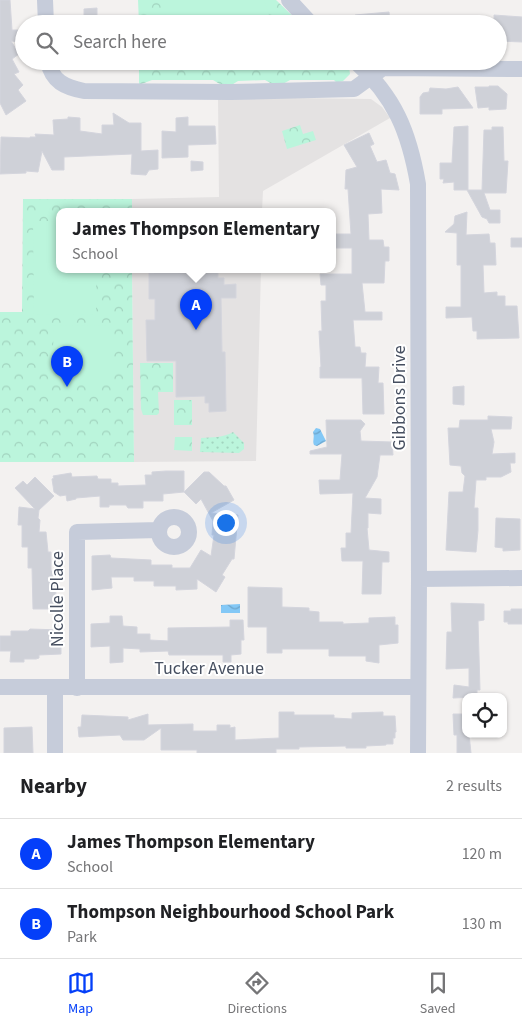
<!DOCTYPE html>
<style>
:root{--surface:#fff;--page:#f2f2f2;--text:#202124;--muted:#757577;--line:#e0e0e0;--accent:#043ff9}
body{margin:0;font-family:"Source Sans 3",sans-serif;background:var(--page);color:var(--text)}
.controls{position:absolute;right:15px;bottom:15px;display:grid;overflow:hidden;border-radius:10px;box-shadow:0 1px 4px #0004}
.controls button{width:45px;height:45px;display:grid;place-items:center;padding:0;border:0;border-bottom:1px solid var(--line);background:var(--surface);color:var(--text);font:25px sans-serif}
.you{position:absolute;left:225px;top:522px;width:18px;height:18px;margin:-12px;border:4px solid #fff;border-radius:50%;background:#1a73e8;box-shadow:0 0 0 8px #1a73e833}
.badge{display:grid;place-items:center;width:32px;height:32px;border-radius:50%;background:var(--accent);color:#fff;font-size:16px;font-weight:700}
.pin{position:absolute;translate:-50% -41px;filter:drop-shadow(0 1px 2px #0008)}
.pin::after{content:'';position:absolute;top:26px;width:18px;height:15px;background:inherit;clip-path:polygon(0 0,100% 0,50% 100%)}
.popup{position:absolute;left:56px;top:208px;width:280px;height:65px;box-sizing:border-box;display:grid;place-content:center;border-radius:10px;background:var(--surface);filter:drop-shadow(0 1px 4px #0005);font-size:16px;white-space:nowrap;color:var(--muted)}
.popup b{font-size:19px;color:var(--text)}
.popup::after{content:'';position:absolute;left:50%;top:100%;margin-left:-10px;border:10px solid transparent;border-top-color:var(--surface)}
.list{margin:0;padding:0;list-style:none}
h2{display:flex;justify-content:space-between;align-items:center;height:65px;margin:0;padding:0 20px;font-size:21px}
h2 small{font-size:16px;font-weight:400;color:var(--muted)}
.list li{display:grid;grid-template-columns:32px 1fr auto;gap:15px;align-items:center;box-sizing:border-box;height:70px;padding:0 20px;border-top:1px solid var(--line)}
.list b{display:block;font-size:19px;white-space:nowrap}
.list p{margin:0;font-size:16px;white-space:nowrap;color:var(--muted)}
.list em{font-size:16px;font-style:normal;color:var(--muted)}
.icon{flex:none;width:28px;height:28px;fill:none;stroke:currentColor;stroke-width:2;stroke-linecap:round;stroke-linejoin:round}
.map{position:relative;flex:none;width:522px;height:753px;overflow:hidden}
.search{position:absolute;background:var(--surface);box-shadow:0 1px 4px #0004;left:15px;right:15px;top:15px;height:55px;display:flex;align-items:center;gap:12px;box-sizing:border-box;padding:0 18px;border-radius:28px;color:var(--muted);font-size:19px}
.sheet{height:205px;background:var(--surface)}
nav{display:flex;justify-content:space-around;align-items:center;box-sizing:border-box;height:70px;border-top:1px solid var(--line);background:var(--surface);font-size:14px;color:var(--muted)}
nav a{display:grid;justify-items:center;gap:2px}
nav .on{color:var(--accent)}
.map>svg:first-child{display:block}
.education{fill:#e4e2e2}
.grass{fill:url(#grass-dots)}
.park{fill:url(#park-crowns)}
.pitch{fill:#bbf5dc}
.water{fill:url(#water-waves)}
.building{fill:#cfd1d8;stroke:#d4d5dd}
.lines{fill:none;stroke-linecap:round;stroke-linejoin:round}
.minor{stroke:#c6ccda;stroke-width:16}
.labels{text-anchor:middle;stroke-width:4;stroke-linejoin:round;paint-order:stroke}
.street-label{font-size:18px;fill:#464f60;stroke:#fff}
</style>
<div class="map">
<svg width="522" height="753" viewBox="0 0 522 753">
<defs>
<pattern id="grass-dots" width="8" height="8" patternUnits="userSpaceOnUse" patternTransform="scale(1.25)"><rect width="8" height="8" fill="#bbf5dc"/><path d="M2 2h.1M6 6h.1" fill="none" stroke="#a2d4bf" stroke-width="1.8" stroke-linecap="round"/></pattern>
<pattern id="park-crowns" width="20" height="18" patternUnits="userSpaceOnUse" patternTransform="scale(1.25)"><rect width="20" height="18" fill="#bbf5dc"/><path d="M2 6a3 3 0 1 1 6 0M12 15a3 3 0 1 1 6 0" fill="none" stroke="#a2d4bf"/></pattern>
<pattern id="water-waves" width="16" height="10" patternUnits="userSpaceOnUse" patternTransform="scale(1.25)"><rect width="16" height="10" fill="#83c8f6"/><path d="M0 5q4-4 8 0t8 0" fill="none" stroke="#6da5cb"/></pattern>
</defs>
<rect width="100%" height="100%" fill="#f3f1f0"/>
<path class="education" d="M 218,97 L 371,99 L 382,107 L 390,118 L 263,191 L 262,211 L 132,211 L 132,199 L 219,197 Z
M 132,269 L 261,269 L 256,461 L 134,462 Z"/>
<path class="grass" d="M 233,432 L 244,443 L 244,449 L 239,453 L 200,452 L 201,438 C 212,437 223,438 233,432 Z"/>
<path class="park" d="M 138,0 L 276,0 L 301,24 L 139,24 Z
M 139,61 L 342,61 L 349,67 L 350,74 L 343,81 L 337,83 L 334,80 L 290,80 L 281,85 L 274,85 L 265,80 L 238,81 L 230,86 L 223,86 L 213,80 L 152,80 L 139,85 Z
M 300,125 L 303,134 L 313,131 L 316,140 L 287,149 L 282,131 Z
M 23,199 L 132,199 L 132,211 L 60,211 L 60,269 L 132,269 L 134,462 L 0,462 L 0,312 L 22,312 Z
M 140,363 L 173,363 L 173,392 L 158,392 L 159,413 L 157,415 L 143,415 L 141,409 Z
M 174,400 L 192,400 L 192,425 L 174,425 Z
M 175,437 L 192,437 L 192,451 L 174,450 Z"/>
<path class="pitch" d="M 166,0 L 264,0 L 272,24 L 166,24 Z
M 33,221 L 60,221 L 60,269 L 96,269 L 96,314 L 34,315 Z
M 53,325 L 107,326 L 114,333 L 114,384 L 54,384 Z"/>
<path class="water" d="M 316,428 L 320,429 L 326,441 L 317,446 L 314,445 C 312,441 315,438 313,432 Z
M 240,604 L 240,613 L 221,613 L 221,605 Z"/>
<path class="building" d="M 0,0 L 10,0 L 12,30 L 18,30 L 19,42 L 11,41 L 19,54 L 12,59 L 19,72 L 14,74 L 23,85 L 18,90 L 26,101 L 6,115 L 0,103 Z
M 97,8 L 97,18 L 100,24 L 84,24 L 84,9 Z
M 389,12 L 390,24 L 356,24 L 355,15 Z
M 494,15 L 522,17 L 522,42 L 498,41 L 498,24 L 494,24 Z
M 489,86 L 498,86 L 507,94 L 506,109 L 489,110 L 489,107 L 478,108 L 475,87 L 489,87 Z
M 458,87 L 473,108 L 442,109 L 442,114 L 420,114 L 420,97 L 423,93 L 429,92 L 430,88 L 446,89 Z
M 113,113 L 129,123 L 141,123 L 141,151 L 158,150 L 158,169 L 149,170 L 146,175 L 131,174 L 132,154 L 64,157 L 64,170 L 52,170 L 42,151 L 38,172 L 26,171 L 26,173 L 0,174 L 1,137 L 30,138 L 30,137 L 36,137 L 35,134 L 54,135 L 53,120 L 68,119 L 68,117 L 80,118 L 80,131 L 102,134 L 102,125 L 114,125 Z
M 188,117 L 188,126 L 215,126 L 216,144 L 188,145 L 188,157 L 162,158 L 162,131 L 176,132 L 176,118 Z
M 468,126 L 468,190 L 482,190 L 484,130 L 492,130 L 492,127 L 503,127 L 504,161 L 508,161 L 506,193 L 484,193 L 490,210 L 500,210 L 500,223 L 489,223 L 487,219 L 482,217 L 467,190 L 454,190 L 454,182 L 443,183 L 444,179 L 440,179 L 440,163 L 452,163 L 454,127 Z
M 369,133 L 374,144 L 370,146 L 377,162 L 386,160 L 390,173 L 395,174 L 399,190 L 381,189 L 382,213 L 368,214 L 369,240 L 383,240 L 384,247 L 389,247 L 389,261 L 385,261 L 384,283 L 362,283 L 365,312 L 382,312 L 382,320 L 353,320 L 355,347 L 360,347 L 361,353 L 366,353 L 365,367 L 379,367 L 378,383 L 383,383 L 384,414 L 363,414 L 362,378 L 320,378 L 320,367 L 321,367 L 319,331 L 322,331 L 321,301 L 326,301 L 326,285 L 321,285 L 320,274 L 352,274 L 352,248 L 332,248 L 332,234 L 351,234 L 348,189 L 345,189 L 346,170 L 357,167 L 344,145 Z
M 191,161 L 203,162 L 203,170 L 191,171 Z
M 467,212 L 466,235 L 489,234 L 490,243 L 495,243 L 496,265 L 483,265 L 484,293 L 497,292 L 497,296 L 505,296 L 505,306 L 517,306 L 519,338 L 477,339 L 477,331 L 473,331 L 472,317 L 446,318 L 446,307 L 461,307 L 461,265 L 457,265 L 457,233 L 445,232 L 454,224 L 455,216 Z
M 511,238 L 522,238 L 522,247 L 511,247 Z
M 154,269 L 214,269 L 214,271 L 218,271 L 218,278 L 224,278 L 224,285 L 236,284 L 236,298 L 221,298 L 222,352 L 225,352 L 226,411 L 209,412 L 209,403 L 205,403 L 205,396 L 176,397 L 176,361 L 147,361 L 146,320 L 155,320 L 155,299 L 149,299 L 149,273 L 154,273 Z
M 464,386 L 464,405 L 453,404 L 453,387 Z
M 488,416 L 512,417 L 511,429 L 491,429 L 494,442 L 492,454 L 515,453 L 515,463 L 510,463 L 511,472 L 501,477 L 486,477 L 486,480 L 476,480 L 474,508 L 478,508 L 478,530 L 476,552 L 446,550 L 449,492 L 463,492 L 465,476 L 462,473 L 461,466 L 450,465 L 448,428 L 459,428 L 460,420 L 488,420 Z
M 326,420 L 361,420 L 365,424 L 360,431 L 361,441 L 392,442 L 393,455 L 380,455 L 377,477 L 365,498 L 381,499 L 381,514 L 368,513 L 368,528 L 367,528 L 369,550 L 389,552 L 389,562 L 382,562 L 381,594 L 362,594 L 363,561 L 342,561 L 341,548 L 346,548 L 346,533 L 351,533 L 353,493 L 320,494 L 319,480 L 340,480 L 342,454 L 310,454 L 310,451 L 327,447 Z
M 166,471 L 184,471 L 184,492 L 163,494 L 163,501 L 143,501 L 143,508 L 128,508 L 126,505 L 109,505 L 109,507 L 100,507 L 100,496 L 76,498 L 76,499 L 67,501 L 66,495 L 60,496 L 54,492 L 52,479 L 54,478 L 53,476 L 71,473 L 72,477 L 97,476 L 98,479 L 111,479 L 111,483 L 118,483 L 118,486 L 146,485 L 145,475 L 152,475 L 152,472 Z
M 204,472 L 209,472 L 224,486 L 226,486 L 234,500 L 211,513 L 238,515 L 234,559 L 232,559 L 222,575 L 225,577 L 216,592 L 197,579 L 197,589 L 176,590 L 176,586 L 154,586 L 154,581 L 134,581 L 134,577 L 111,577 L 112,588 L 92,590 L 92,556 L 110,555 L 111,558 L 151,560 L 151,565 L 172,565 L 172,568 L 190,568 L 201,550 L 211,556 L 214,535 L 212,535 L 213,521 L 201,499 L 196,504 L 184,492 Z
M 35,477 L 54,496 L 39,510 L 38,518 L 40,520 L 39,532 L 46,532 L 48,552 L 51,552 L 51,571 L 55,571 L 56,598 L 54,600 L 54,609 L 33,609 L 32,568 L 28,568 L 28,547 L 22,547 L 22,525 L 18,525 L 19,507 L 35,509 L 15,488 L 23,481 L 27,485 Z
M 496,518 L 520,519 L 520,550 L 503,551 L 503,548 L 495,547 Z
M 248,587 L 282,588 L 282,607 L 309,608 L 309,611 L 319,612 L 319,622 L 343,622 L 343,624 L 369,623 L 369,618 L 395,617 L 395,625 L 398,625 L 398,643 L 379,645 L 379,663 L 366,661 L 366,656 L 329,656 L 329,649 L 282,649 L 282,653 L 267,653 L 267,627 L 248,627 Z
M 451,603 L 484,604 L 484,620 L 478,621 L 480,690 L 477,690 L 477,697 L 453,698 L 454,685 L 469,687 L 469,668 L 446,669 L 447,632 L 452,632 Z
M 511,609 L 522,609 L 522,624 L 508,624 L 508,622 L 504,622 L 504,611 L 511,611 Z
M 110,616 L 122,616 L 123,626 L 137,627 L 137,634 L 150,634 L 150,640 L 168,641 L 168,628 L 230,627 L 230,620 L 243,620 L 244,640 L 241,640 L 241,654 L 231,655 L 231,662 L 223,662 L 223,655 L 169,655 L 168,651 L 140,652 L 140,649 L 123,648 L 123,662 L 110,663 L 110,646 L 91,647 L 91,624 L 110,623 Z
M 30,629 L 61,630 L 61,654 L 39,655 L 39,658 L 36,659 L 24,659 L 24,662 L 10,662 L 11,651 L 0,651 L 0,636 L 11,636 L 11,631 L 28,631 Z
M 279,712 L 294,712 L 294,715 L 334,715 L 334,718 L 352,719 L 352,713 L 383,712 L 383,716 L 395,716 L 396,732 L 395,732 L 395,738 L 393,738 L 393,744 L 386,744 L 386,745 L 366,746 L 366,748 L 346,748 L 346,746 L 299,747 L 299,749 L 276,749 L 276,753 L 197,753 L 197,750 L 161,750 L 161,728 L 144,740 L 123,740 L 120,735 L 79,737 L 78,727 L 81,727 L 82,715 L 128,717 L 128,720 L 148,714 L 148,725 L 193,724 L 193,731 L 217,731 L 217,725 L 230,725 L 230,728 L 235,727 L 235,740 L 279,738 Z
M 453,714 L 466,714 L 466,734 L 469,734 L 471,753 L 457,753 L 457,735 L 454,735 Z
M 32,727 L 33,753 L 4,753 L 4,728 Z"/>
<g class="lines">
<path class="minor" d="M 45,0 L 46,24
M 289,0 L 311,24
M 48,61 C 52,82 65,87 84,91 L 231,92 L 354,89 L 383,68 L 522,69
M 355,61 C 395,97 409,132 418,184 L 419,579 L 418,753
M159 532a15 15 0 1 1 30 0a15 15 0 1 1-30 0Z
M 419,579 L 522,578
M 0,687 L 418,687
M 55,688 L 55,753
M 77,688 L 77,532 L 159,530"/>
</g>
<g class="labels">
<g class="street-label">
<text transform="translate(399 398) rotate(-90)" y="6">Gibbons Drive</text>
<text transform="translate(57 599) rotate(-90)" y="6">Nicolle Place</text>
<text x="209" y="674">Tucker Avenue</text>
</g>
</g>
</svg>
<div class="controls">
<button><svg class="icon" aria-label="locate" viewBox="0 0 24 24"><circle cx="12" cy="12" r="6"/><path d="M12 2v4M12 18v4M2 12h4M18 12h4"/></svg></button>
</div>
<div class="you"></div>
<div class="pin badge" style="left:196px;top:330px">A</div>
<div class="popup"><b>James Thompson Elementary</b>School</div>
<div class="pin badge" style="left:67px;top:387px">B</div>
<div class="search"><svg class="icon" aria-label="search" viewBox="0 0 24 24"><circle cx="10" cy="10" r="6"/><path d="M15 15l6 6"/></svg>Search here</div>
</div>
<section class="sheet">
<h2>Nearby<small>2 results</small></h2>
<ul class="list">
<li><span class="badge">A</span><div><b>James Thompson Elementary</b><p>School</p></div><em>120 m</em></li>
<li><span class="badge">B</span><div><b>Thompson Neighbourhood School Park</b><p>Park</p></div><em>130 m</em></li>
</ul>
</section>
<nav>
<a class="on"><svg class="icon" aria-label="map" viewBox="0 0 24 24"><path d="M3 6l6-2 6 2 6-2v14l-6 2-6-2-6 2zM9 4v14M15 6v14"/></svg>Map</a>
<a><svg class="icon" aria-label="directions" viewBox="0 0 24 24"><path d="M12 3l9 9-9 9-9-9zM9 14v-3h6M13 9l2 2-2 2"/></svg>Directions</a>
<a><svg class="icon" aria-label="saved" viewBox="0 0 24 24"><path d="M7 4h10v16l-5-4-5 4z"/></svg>Saved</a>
</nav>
